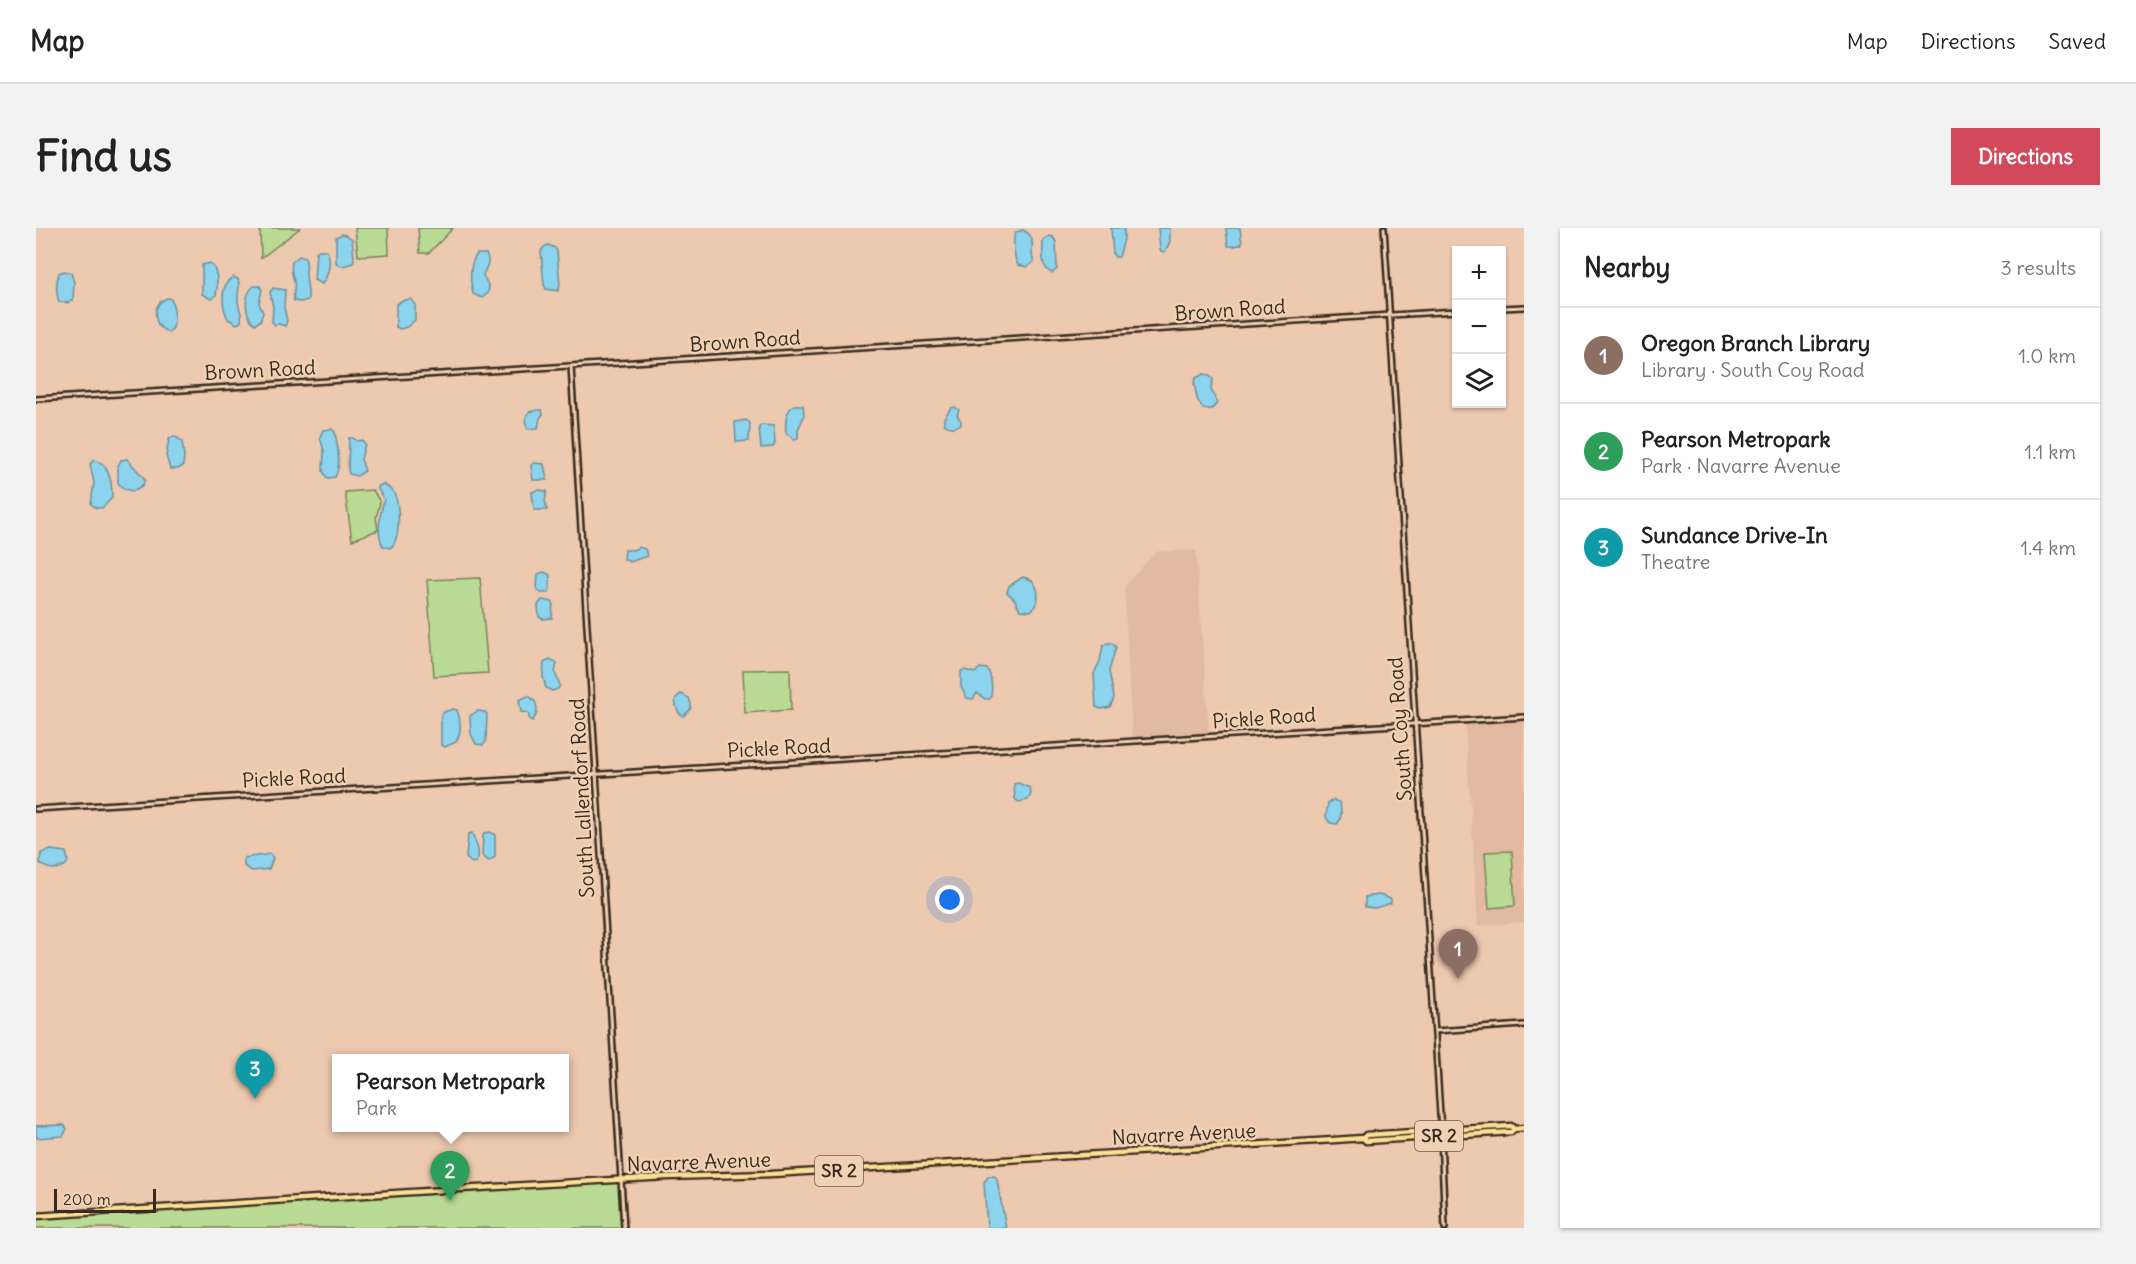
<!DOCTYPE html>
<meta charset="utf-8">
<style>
:root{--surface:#fff;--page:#f2f2f2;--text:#222;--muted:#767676;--line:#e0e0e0;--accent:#d1495b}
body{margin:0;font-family:Delius,sans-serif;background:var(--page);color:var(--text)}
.controls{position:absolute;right:18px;top:18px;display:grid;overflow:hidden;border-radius:0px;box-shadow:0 2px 4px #0004}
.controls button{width:54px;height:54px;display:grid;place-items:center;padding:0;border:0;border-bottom:2px solid var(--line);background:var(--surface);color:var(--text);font:30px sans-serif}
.scale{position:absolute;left:18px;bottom:15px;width:102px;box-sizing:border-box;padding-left:6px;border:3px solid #3b2a1e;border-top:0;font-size:16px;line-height:21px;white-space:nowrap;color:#3b2a1e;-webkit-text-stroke:4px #efd2b6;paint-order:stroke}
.you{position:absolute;left:914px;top:672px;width:21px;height:21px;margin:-15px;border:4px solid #fff;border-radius:50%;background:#1a73e8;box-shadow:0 0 0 9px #1a73e833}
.badge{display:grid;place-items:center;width:39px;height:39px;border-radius:50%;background:var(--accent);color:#fff;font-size:20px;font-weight:700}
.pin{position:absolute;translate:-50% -50px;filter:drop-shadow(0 2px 3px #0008)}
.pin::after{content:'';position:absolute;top:32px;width:21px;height:18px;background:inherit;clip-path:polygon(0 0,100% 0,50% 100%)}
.popup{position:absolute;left:296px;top:826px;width:237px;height:78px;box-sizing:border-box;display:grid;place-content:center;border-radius:0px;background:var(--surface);filter:drop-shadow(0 2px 4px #0005);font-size:20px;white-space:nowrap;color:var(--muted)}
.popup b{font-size:22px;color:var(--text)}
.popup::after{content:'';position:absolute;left:50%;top:100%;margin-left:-12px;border:12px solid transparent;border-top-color:var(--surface)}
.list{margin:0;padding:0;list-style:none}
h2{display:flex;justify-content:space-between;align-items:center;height:78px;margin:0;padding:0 24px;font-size:26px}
h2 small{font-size:20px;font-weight:400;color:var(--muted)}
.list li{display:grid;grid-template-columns:39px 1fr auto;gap:18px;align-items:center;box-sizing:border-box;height:96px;padding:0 24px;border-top:2px solid var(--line)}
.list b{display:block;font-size:22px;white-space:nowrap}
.list p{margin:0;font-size:20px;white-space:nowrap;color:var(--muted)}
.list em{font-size:20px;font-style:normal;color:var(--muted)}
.icon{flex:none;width:33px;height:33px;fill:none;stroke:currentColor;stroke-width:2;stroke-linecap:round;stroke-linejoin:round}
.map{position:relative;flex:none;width:1488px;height:1000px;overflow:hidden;border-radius:0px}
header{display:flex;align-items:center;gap:36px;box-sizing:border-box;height:84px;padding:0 30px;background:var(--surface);border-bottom:2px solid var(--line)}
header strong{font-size:28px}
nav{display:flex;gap:33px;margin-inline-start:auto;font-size:21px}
.intro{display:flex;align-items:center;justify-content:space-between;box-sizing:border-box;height:144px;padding:0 36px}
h1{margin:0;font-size:42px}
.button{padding:15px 27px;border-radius:0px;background:var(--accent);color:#fff;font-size:21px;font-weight:700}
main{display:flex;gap:36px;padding:0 36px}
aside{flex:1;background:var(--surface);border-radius:0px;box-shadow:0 2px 4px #0004}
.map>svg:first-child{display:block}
.built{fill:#e2baa1}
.green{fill:#badb95;stroke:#7a825a;stroke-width:1.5}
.water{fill:#8cd3ed;stroke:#6c8f9a;stroke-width:1.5}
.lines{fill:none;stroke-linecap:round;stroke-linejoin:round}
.tertiary-casing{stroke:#3b2a1e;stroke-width:8}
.trunk-casing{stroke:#3b2a1e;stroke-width:9}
.tertiary{stroke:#efd2b6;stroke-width:3}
.trunk{stroke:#fadf96;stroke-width:4.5}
.labels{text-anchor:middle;stroke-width:5;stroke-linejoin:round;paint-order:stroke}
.shield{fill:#efd2b6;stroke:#715c4c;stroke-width:1.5}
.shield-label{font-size:18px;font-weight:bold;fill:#3b2a1e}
.street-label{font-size:20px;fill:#3b2a1e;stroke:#efd2b6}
</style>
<header>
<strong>Map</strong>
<nav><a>Map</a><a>Directions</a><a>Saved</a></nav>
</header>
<div class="intro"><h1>Find us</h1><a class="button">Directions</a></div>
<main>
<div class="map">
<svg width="1488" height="1000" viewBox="0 0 1488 1000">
<rect width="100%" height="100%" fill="#edc9af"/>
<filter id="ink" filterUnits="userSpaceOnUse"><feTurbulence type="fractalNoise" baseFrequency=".0167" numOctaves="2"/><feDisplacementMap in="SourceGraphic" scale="12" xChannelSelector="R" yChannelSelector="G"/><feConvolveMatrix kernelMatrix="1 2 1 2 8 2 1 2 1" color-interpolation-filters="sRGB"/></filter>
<g filter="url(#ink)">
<path class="built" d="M 1160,322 L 1173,505 L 1096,510 L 1088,359 L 1116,328 L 1123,323 Z
M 1488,489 L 1488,694 L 1442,698 L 1429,493 Z"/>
<path class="green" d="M 224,0 L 264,0 L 225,30 Z
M 319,0 L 352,0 L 353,26 L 322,28 Z
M 382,0 L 417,0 L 393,25 L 384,25 Z
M 337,262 L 344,274 L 340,290 L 342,302 L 316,312 L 309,264 Z
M 444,350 L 452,445 L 398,448 L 391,352 Z
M 754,441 L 755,482 L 709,485 L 707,442 Z
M 1476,623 L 1479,678 L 1453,680 L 1449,624 Z
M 585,952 L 588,1000 L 0,1000 L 0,988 Z"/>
<path class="water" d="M 1075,0 L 1088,0 L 1088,11 L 1083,29 L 1079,29 L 1077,26 Z
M 1122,0 L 1134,0 L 1134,13 L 1129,24 L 1125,23 L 1124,21 Z
M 1190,0 L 1204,0 L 1206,16 L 1199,18 L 1192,18 Z
M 987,2 C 1003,10 992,22 998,34 L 991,39 L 982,37 C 978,31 976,9 980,4 Z
M 306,6 L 310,7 L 316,11 L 318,30 L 317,35 L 307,38 L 302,37 L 300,34 L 300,9 Z
M 1013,8 L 1017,9 L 1020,14 L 1021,41 L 1016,45 C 1004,40 1007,24 1007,12 Z
M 512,17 L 519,20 L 521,23 L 524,57 L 522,63 L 510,61 L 508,57 L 505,23 L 508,19 Z
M 283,22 L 290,22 C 297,32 292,48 286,56 L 278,52 L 280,24 Z
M 441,26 L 450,26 C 455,35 450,39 447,47 L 453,59 L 452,65 L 446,70 L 437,66 C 434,53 432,37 441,26 Z
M 263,28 L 269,30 C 272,37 270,39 270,45 C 270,54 273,62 272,72 L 265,74 L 258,73 C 256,66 260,59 258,53 C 256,45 254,42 256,34 Z
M 174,35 C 182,41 182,57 180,67 L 175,71 L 166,66 L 166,37 Z
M 28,43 L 35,45 L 38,54 L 37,72 L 31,75 L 23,74 C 20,65 20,54 23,45 Z
M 197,49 L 202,51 C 205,59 201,64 202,72 C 202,81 207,85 205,94 L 201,96 L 192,91 C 186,79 183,57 197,49 Z
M 218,58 L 224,58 L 226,62 L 223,75 L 227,85 L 224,93 L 219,96 C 208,87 207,67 218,58 Z
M 237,60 L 249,62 L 248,79 L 251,93 L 249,98 L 243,96 L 239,97 L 236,94 L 237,79 L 234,64 Z
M 131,70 L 134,70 C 139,77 139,92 137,100 L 133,104 C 119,101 116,84 124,74 Z
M 375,71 L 379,77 L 379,92 L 371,99 L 364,101 L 360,99 L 360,76 L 365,73 Z
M 1167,146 L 1172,147 L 1177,151 L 1175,161 L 1181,175 L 1176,181 L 1167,181 L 1161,171 L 1158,154 L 1160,150 Z
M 758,177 L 767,177 L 768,188 L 762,202 L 762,210 L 759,212 L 750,205 C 749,195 749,183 758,177 Z
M 919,179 L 923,182 L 921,187 L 925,193 L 925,196 C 920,200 913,200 908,196 L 908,190 L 915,180 Z
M 503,182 L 506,182 L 507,186 L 504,190 L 502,200 L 492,201 C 488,195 489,189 493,184 Z
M 710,192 L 714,195 L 713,213 L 700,214 L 699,194 Z
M 726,197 L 738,198 L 739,216 L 737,219 L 725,220 L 723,199 Z
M 296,201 L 299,204 C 301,217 306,237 299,249 L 291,250 L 287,243 L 288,223 L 284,209 L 287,202 Z
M 138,208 L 146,213 L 148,228 L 147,238 L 142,241 L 134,241 L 130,228 L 133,211 Z
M 313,210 L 317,210 L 321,213 L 326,212 L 329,216 L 325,231 L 329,243 L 321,248 L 313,246 L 312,242 Z
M 91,231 L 109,251 L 107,257 L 97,263 L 88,261 L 82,255 L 82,238 L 85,232 Z
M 58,232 L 67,236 C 75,247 76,257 76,270 L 66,280 L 60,280 L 55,276 L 58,255 L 54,236 Z
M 498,235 L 508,236 L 511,252 L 497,252 L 495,237 Z
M 347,256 C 351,258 355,261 358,265 C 364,276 365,313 354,320 L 347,318 C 340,306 344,284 348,272 L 341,259 Z
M 501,262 L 511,263 L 509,273 L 511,282 L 498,282 L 496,264 Z
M 603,319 L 609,321 L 611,328 L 594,334 L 588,331 L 589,322 L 597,322 Z
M 508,344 L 514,347 L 514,360 L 512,365 L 505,365 L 501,361 L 502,346 Z
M 987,349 L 996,352 C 1004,362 1004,374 995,383 L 984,382 L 979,372 L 971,364 L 973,358 Z
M 506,372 L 517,374 L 516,390 L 507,391 L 503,389 L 502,377 Z
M 1071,415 L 1076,415 L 1080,419 L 1073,443 L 1078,470 L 1074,479 L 1065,481 L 1060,479 L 1058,446 L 1064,433 L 1067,418 Z
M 514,431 L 521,435 L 519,445 L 524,457 L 522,461 L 516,463 L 510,460 L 507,449 L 508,435 Z
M 944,440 L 951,441 C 956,448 957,463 954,471 L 949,471 L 941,465 L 937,471 L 931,470 L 925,459 L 925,443 L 929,442 L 939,445 Z
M 645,466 L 653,470 C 657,480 655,482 647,488 C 642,486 638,475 640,470 Z
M 492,468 C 502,472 504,485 496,493 L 494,492 L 492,485 L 485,484 L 483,472 Z
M 417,481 L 421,482 C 425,492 426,505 420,514 L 409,519 L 405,517 L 405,487 L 408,484 Z
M 441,483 L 449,484 L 451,486 L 450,514 L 447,517 L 440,516 L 435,506 L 434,488 Z
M 982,555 L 994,560 L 995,566 L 992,572 L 983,574 L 979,571 L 978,556 Z
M 1297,572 L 1303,574 C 1306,580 1306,591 1301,596 L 1294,595 L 1290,589 L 1292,575 Z
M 454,604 L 459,607 L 459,629 L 453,633 L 446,628 L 447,607 L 448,605 Z
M 436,605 C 439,614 446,625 440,634 L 436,635 L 430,630 L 432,606 Z
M 15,622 L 30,624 L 32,633 L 30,637 C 21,642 12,643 4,635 L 5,625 Z
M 234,626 L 237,630 L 233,641 L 216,643 L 208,638 L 208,630 Z
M 1343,667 L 1355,671 L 1355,675 L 1339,680 L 1329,679 L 1329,669 Z
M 28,897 L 31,901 L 27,908 L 0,910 L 0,898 Z
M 953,948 L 959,948 L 961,952 L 970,1000 L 951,1000 L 948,954 Z"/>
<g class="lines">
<defs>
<path id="tertiary" d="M 1348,0 L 1405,902
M 1466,80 L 1488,79
M 535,138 L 588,1000
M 0,171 L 1420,83
M 0,581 L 1488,489
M 1399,803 L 1488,797
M 1405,909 L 1409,1000"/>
<path id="trunk" d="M 1327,910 L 1330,913 L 1475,904 L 1478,901 L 1488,900
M 0,988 L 424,961 L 630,949 L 735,946 L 1298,912 L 1327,910 L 1330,907 L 1475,898 L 1478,901"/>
</defs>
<use href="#tertiary" class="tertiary-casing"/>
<use href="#trunk" class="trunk-casing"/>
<use href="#tertiary" class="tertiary"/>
<use href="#trunk" class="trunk"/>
</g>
</g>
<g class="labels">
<g class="shield">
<rect x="1379" y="893" width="48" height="30" rx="4.5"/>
<rect x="779" y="928" width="48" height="30" rx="4.5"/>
</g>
<g class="shield-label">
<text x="1403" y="914">SR 2</text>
<text x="803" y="949">SR 2</text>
</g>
<g class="street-label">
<text transform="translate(1194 82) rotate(-4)" y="7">Brown Road</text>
<text transform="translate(709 113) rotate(-4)" y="7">Brown Road</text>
<text transform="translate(224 142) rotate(-3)" y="7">Brown Road</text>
<text transform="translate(1228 490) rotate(-4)" y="7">Pickle Road</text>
<text transform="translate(1364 501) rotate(-94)" y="7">South Coy Road</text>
<text transform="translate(743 520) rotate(-3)" y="7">Pickle Road</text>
<text transform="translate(258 550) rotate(-3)" y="7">Pickle Road</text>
<text transform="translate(546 570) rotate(-93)" y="7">South Lallendorf Road</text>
<text transform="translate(1148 906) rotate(-3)" y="7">Navarre Avenue</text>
<text transform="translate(663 934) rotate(-2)" y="7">Navarre Avenue</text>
</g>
</g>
</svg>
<div class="controls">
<button>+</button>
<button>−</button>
<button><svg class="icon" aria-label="layers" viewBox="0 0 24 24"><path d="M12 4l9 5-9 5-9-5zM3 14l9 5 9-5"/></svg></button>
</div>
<div class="scale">200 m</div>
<div class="you"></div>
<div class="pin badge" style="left:1422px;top:751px;background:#8d6e63">1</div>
<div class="pin badge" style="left:414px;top:973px;background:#2e9e5b">2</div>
<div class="popup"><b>Pearson Metropark</b>Park</div>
<div class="pin badge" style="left:219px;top:871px;background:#0f9aa8">3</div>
</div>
<aside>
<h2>Nearby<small>3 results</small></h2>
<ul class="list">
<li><span class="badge" style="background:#8d6e63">1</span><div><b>Oregon Branch Library</b><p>Library · South Coy Road</p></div><em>1.0 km</em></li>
<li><span class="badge" style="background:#2e9e5b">2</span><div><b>Pearson Metropark</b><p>Park · Navarre Avenue</p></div><em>1.1 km</em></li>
<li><span class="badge" style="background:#0f9aa8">3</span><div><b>Sundance Drive-In</b><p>Theatre</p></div><em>1.4 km</em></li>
</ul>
</aside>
</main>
